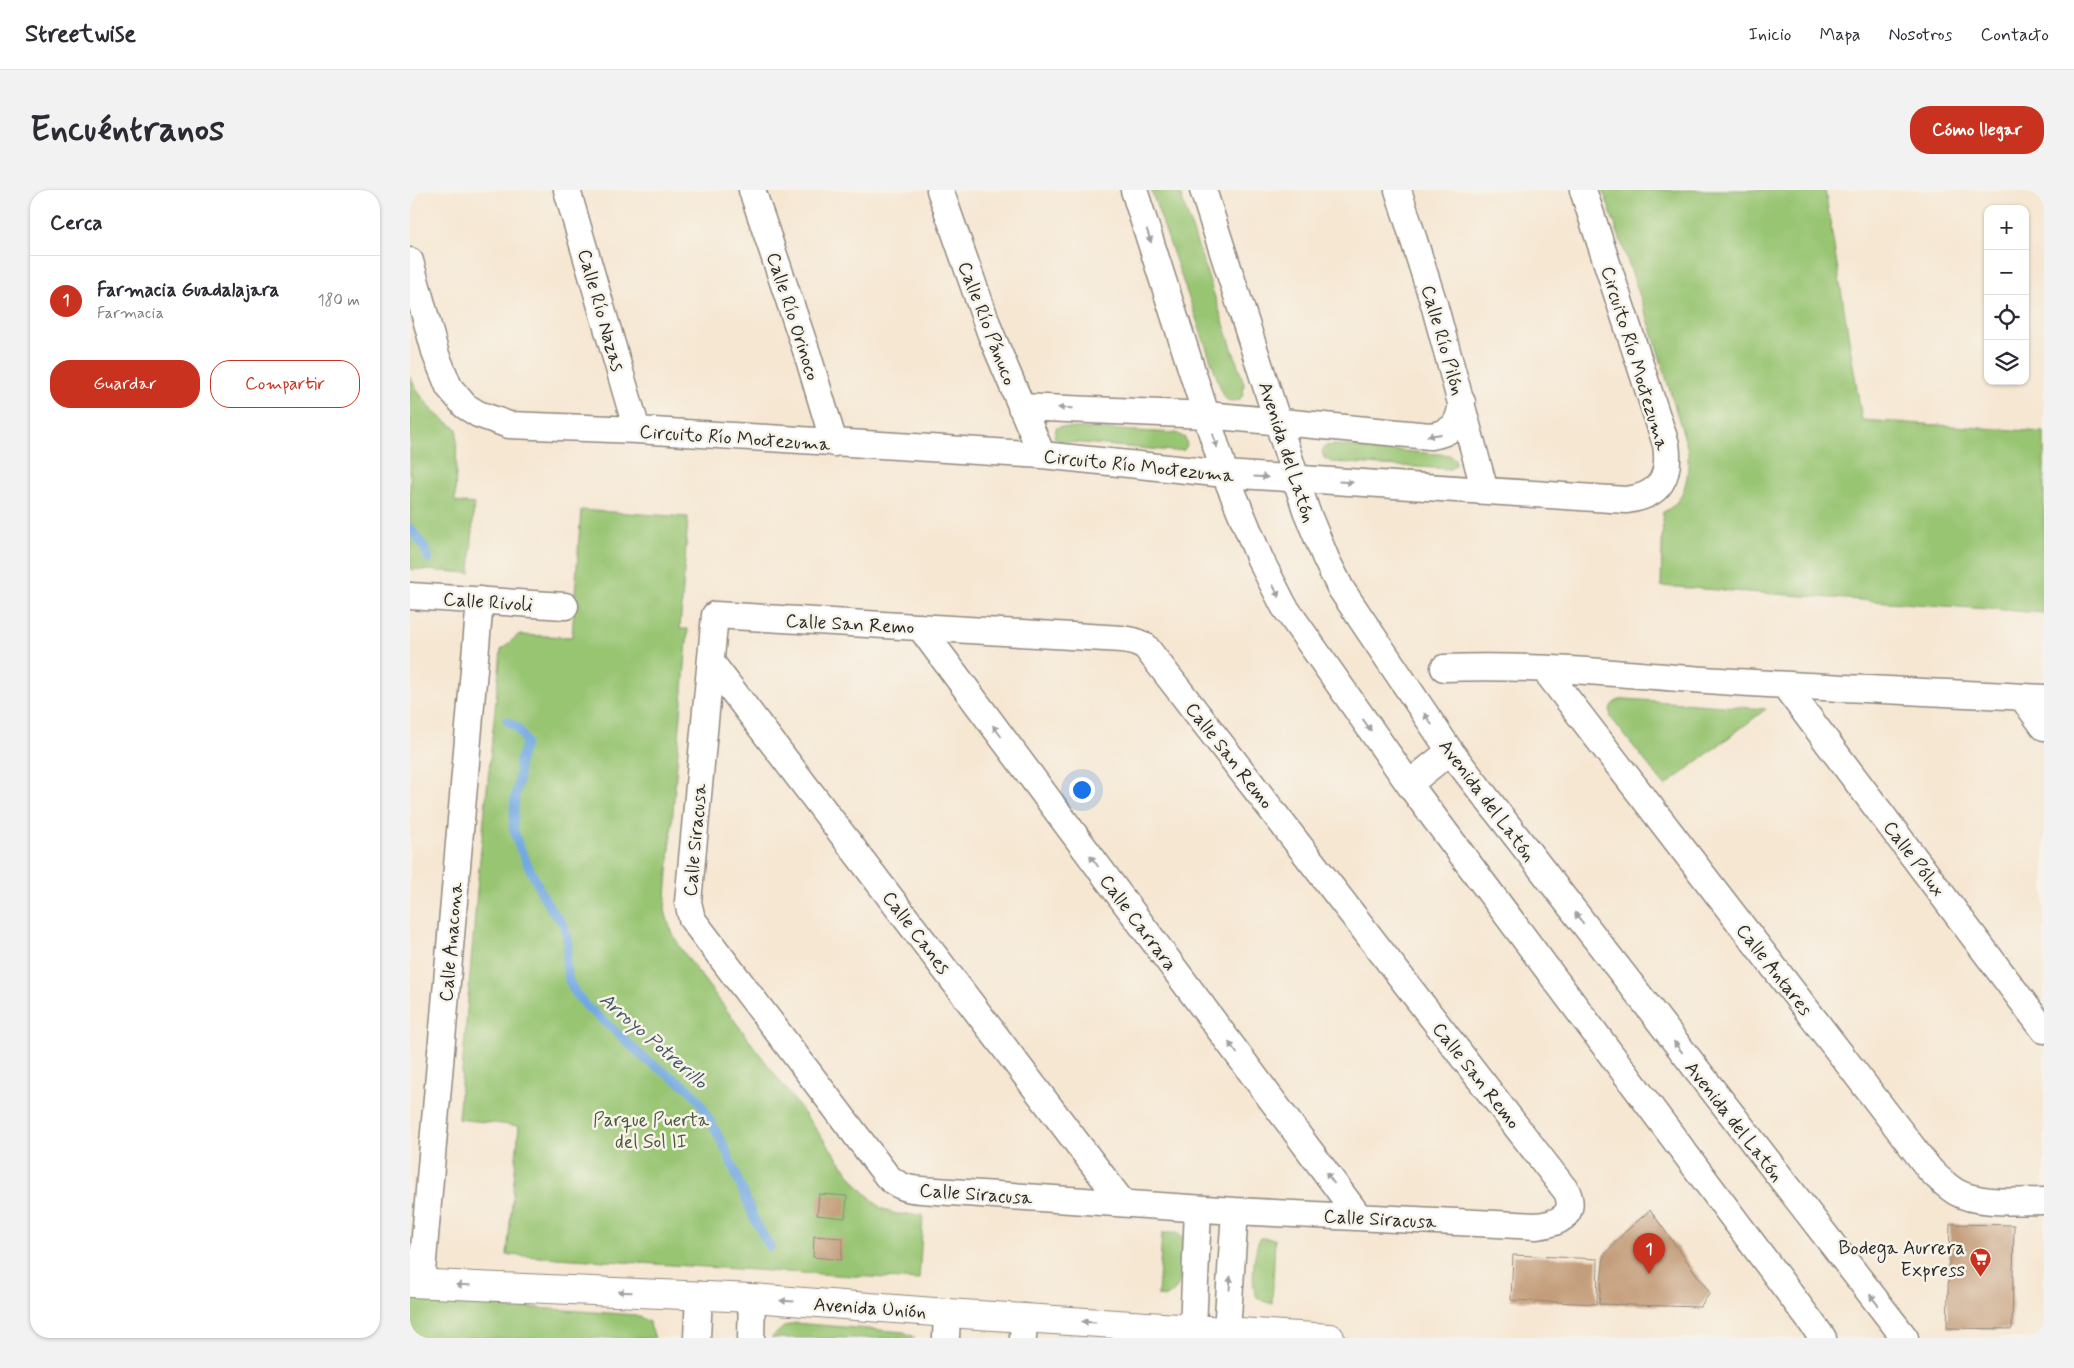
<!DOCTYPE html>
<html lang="es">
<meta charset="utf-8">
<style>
:root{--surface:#fff;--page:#f2f2f3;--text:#2b2b33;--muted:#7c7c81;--line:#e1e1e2;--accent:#c8321e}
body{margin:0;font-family:Mynerve,sans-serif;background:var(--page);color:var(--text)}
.controls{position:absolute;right:15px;top:15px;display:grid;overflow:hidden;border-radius:10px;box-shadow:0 1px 4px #0004}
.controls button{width:45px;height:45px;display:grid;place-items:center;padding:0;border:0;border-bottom:1px solid var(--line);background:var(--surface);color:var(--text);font:25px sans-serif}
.you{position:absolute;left:671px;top:599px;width:18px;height:18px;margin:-12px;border:4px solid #fff;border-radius:50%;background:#1a73e8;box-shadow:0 0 0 8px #1a73e833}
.badge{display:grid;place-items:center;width:32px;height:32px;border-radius:50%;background:var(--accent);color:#fff;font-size:16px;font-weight:700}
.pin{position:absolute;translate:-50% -41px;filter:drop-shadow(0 1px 2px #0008)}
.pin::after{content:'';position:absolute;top:26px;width:18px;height:15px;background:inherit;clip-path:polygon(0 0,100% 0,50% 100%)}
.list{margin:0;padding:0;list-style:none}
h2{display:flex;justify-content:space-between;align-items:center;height:65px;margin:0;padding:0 20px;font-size:21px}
h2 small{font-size:16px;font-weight:400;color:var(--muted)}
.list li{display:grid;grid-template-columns:32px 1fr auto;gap:15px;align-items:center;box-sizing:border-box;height:90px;padding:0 20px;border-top:1px solid var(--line)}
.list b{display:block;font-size:19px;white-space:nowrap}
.list p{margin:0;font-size:16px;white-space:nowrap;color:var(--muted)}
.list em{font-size:16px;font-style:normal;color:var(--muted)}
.actions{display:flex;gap:10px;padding:15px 20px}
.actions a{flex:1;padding:11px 0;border:1px solid var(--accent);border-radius:20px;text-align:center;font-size:18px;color:var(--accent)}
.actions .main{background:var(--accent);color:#fff}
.icon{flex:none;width:28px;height:28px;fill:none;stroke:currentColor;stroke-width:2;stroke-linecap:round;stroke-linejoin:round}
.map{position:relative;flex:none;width:1634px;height:1148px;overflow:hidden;border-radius:20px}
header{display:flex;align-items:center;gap:30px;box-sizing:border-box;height:70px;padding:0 25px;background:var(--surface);border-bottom:1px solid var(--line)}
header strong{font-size:24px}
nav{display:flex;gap:28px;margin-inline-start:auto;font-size:18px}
.intro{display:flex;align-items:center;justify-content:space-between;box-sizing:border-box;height:120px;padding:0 30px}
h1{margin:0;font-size:35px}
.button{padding:12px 22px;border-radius:20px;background:var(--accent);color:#fff;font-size:18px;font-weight:700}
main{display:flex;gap:30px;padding:0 30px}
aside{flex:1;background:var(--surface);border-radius:20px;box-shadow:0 1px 4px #0004}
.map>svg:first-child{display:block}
.green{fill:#98c572;stroke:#62784e}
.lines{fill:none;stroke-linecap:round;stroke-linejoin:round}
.stream{stroke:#72a9e1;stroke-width:9}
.building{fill:#c49e7c}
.minor-casing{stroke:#90897f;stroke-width:29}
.tertiary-casing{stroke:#90897f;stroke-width:30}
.minor{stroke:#fff;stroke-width:26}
.tertiary{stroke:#fff;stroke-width:28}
.oneway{fill:#a0a0a0}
.labels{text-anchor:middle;stroke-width:5;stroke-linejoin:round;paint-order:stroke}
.street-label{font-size:19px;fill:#2b2b2b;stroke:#f7f3e8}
.park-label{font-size:19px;fill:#4c5940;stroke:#f7f3e8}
.poi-label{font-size:19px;fill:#2b2b2b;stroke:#f7f3e8;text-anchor:end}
.water-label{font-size:20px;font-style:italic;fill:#44576b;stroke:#f7f3e8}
</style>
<header>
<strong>Streetwise</strong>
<nav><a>Inicio</a><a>Mapa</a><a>Nosotros</a><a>Contacto</a></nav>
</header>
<div class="intro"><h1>Encuéntranos</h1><a class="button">Cómo llegar</a></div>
<main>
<aside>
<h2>Cerca<small></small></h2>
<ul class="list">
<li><span class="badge">1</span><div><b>Farmacia Guadalajara</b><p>Farmacia</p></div><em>180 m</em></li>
</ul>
<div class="actions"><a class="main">Guardar</a><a>Compartir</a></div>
</aside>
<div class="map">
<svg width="1634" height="1148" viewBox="0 0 1634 1148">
<rect width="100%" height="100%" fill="#f7f3e8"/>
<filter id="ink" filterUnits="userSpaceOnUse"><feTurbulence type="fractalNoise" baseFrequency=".02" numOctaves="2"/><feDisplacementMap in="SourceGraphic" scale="10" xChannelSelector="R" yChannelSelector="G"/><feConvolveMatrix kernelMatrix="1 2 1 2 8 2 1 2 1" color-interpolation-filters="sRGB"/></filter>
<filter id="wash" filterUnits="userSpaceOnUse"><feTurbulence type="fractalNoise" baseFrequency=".0096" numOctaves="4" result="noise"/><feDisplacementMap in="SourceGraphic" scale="20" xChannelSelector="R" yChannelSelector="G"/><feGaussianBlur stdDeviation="1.12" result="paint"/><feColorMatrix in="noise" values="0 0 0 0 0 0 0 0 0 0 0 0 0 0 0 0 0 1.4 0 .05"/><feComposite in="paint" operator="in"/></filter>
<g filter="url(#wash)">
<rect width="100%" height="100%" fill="#f6e7d3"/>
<path class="green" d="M 741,0 L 769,0 L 834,194 L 833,205 L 829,210 C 819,212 815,211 812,202 Z
M 1193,0 L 1415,0 L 1452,230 L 1634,242 L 1634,423 L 1251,396 L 1253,322 C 1277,312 1279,283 1278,260 L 1241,138 Z
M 0,187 C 11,210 27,226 47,239 L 45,312 L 64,314 L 60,383 L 0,379 Z
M 649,237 L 766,243 L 775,248 L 777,255 L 774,260 L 763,261 L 649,251 L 644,247 L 646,238 Z
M 926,255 L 1039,265 L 1045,269 L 1045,275 L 1040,279 L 922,272 L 914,268 L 912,261 L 916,256 Z
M 171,320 L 278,327 L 270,439 L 278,439 L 255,719 C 258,736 265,749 274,763 L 450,998 L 471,1018 L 486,1024 L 513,1025 L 509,1090 L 97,1065 L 109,936 L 48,929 L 68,689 L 91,460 L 108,445 L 162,447 Z
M 1215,509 L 1216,509 L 1356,519 L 1255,596 L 1201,528 C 1198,515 1203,511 1215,509 Z
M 752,1043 L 767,1043 L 773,1048 C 772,1065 776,1112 748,1106 Z
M 850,1048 L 865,1049 L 862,1114 C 857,1112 851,1111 847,1107 C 840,1097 844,1059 850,1048 Z
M 0,1109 L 226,1125 L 239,1132 L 245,1148 L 0,1148 Z
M 385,1133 L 494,1142 L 506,1148 L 361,1148 L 375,1136 Z"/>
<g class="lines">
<path class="stream" d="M 0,338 L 14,357 L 19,369
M 97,531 L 108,538 L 116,552 L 109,572 L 109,589 L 105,607 L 103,636 L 108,654 L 131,702 L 141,719 L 154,735 L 158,753 L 156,773 L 159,791 L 166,804 L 177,817 L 203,839 L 235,869 L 278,898 L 288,909 L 315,958 L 345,1031 L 360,1057"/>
</g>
<g id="blocks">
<path class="building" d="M 409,1004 L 437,1006 L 435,1028 L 407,1025 Z
M 1240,1020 L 1300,1103 L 1290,1117 L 1189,1114 L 1194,1065 L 1215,1042 Z
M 1540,1034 L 1604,1035 L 1602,1139 L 1537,1138 Z
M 404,1046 L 433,1048 L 431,1070 L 403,1067 Z
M 1103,1065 L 1188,1069 L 1187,1114 L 1101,1110 Z"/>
</g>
</g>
<g filter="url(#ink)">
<use href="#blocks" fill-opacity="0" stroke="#90897f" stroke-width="1"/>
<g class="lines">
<defs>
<path id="minor" d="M 157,0 L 227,240
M 342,0 L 398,166 L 424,253
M 530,0 L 580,142 L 632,265
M 724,0 L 815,284 L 850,369 L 874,416 L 999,594 L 1413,1148
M 793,0 L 896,320 L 916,369 L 931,399 L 1040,561 L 1495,1148
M 988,0 L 1024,114 L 1075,301
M 0,71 L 26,165 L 39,197 L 55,216 L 68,224 L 99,235 L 227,240 L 632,265 L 815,284 L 1216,310 C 1250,306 1261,287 1256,254 L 1173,0
M 611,217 L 797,225 L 1020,246 C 1043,243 1049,234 1052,212
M 0,406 L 155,416
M 305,425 L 712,449 L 724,451 L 735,456 L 1157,1002 C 1167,1026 1147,1034 1126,1036 L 825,1021 L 511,1000 C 497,999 487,996 477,986 L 282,729 L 278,712 Z
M 510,437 L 949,1027
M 301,472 L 712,1012
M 1034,478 C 1126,474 1218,485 1310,491 C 1418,498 1526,502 1634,508
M 1135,480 L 1520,980 C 1528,988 1536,996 1546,1002 C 1568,1015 1609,1011 1634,1011
M 1375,496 L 1634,840
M 1612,507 L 1634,537
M 999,594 L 1040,561
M 11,1093 L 70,410
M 783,1139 L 788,1019
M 817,1141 L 825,1021
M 287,1148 L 289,1105
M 341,1148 L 342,1108
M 536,1148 L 537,1123
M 613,1148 L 614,1127"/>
<path id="tertiary" d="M 0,1093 L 342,1108 L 537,1123 L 920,1148"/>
</defs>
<use href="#minor" class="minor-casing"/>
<use href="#tertiary" class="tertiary-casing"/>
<use href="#minor" class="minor"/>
<use href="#tertiary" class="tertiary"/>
</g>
<defs><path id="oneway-solid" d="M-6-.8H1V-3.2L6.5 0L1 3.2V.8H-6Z" transform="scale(1.25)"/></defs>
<g class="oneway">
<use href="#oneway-solid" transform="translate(739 46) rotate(72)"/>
<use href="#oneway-solid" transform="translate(655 218) rotate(-178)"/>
<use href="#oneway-solid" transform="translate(1024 245) rotate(172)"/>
<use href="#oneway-solid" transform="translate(805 251) rotate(73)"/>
<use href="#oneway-solid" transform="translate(851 287) rotate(4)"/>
<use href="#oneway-solid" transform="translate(936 292) rotate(4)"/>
<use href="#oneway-solid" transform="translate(866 401) rotate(63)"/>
<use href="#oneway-solid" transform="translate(1018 529) rotate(-124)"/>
<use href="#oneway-solid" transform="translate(957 535) rotate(55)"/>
<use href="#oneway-solid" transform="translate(587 541) rotate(-127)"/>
<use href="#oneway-solid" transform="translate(684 671) rotate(-127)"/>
<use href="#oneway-solid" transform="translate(1169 728) rotate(-128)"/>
<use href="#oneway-solid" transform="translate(1268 857) rotate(-128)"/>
<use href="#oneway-solid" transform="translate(823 858) rotate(-127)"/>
<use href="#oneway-solid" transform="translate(920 988) rotate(-127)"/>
<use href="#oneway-solid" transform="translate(820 1093) rotate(-86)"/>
<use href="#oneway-solid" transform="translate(53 1095) rotate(-178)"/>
<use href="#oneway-solid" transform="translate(215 1102) rotate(-178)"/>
<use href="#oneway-solid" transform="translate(1464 1110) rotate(-128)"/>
<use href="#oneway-solid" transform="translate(377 1111) rotate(-176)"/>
<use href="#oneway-solid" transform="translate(679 1132) rotate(-176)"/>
</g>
</g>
<defs>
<symbol id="supermarket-pin" viewBox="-11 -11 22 30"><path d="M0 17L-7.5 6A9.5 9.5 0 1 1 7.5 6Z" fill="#c8321e" stroke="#f7f3e8"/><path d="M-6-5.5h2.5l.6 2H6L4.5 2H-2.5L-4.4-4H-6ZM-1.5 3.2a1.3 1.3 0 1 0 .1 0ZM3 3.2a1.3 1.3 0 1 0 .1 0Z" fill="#fff"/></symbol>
</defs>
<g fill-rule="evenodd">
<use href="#supermarket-pin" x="1558" y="1056" width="25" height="34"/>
</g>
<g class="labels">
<g class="street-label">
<text transform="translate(192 120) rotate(74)" y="7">Calle Río Nazas</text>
<text transform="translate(384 126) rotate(72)" y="7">Calle Río Orinoco</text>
<text transform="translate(578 133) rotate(69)" y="7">Calle Río Pánuco</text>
<text transform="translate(1034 150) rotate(74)" y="7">Calle Río Pilón</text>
<text transform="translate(1226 168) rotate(73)" y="7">Circuito Río Moctezuma</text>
<text transform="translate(325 247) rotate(4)" y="7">Circuito Río Moctezuma</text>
<text transform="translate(878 262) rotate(72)" y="7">Avenida del Latón</text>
<text transform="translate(729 275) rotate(6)" y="7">Circuito Río Moctezuma</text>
<text transform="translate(78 411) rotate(4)" y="7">Calle Rivoli</text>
<text transform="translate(440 433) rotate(3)" y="7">Calle San Remo</text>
<text transform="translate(820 565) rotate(52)" y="7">Calle San Remo</text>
<text transform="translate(1078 610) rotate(53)" y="7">Avenida del Latón</text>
<text transform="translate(284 650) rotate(-85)" y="7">Calle Siracusa</text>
<text transform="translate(1505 668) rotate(53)" y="7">Calle Pólux</text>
<text transform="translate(729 732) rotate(53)" y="7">Calle Carrara</text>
<text transform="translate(507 742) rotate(53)" y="7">Calle Canes</text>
<text transform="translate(40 752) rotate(-85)" y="7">Calle Anacona</text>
<text transform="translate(1365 779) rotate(52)" y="7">Calle Antares</text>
<text transform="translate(1067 885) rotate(52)" y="7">Calle San Remo</text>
<text transform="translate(1325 931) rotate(52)" y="7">Avenida del Latón</text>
<text transform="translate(566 1003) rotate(4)" y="7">Calle Siracusa</text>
<text transform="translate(970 1028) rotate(3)" y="7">Calle Siracusa</text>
<text transform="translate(460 1117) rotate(4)" y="7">Avenida Unión</text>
</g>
<g class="park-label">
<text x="241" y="936">Parque Puerta<tspan x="241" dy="22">del Sol II</tspan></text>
</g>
<g class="poi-label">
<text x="1555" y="1064">Bodega Aurrera<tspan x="1555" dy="22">Express</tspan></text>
</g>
<g class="water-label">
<text transform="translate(244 850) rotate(41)" y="7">Arroyo Potrerillo</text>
</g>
</g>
</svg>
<div class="controls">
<button>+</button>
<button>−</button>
<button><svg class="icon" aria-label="locate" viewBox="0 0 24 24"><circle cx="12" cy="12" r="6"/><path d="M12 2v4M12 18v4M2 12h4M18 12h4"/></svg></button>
<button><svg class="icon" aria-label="layers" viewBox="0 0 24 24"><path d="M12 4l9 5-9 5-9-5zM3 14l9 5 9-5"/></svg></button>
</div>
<div class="you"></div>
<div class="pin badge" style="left:1239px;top:1084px">1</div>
</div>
</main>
